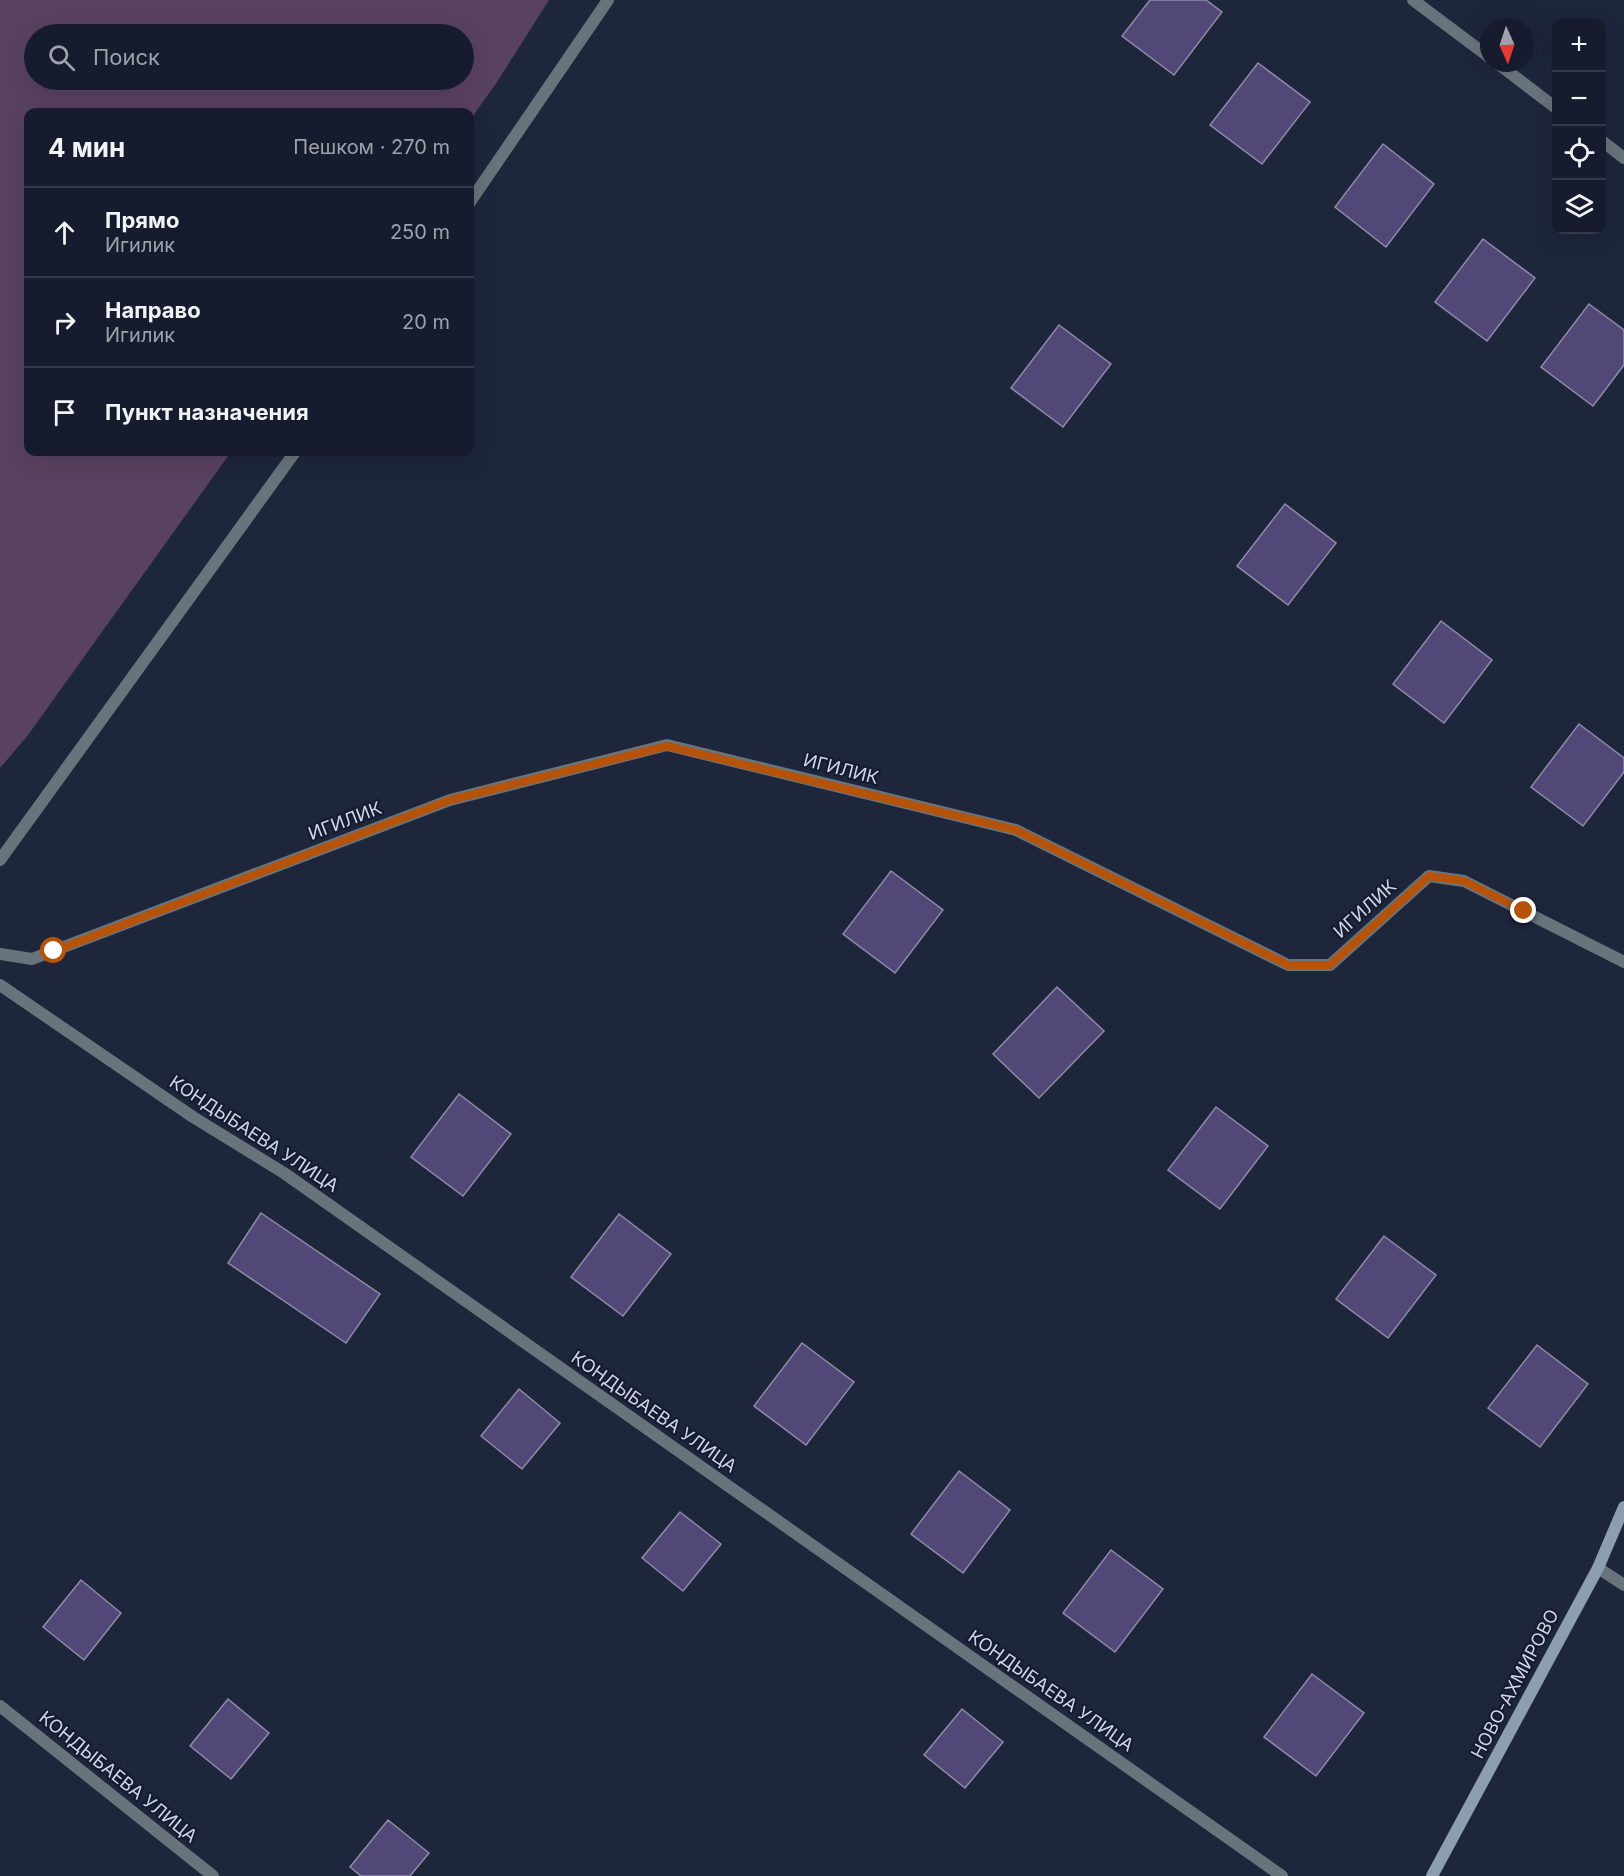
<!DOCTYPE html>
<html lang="ru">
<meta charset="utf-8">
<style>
:root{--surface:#161c2d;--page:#1f2535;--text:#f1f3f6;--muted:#9ea1aa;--line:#353a49}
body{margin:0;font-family:Inter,sans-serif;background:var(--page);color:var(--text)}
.controls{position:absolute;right:18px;top:18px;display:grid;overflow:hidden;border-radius:12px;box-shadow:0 6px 24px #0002}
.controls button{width:54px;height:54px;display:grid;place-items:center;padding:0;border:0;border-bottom:2px solid var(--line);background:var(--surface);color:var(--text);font:30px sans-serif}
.compass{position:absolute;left:1480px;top:18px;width:54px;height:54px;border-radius:50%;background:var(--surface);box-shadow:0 6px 24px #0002;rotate:177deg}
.stop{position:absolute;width:18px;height:18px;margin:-14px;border:4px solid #b45309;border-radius:50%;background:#fff}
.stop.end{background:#b45309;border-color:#fff;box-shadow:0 2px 6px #0008}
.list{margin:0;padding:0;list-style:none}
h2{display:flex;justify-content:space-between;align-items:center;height:78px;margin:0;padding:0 24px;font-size:26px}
h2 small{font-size:20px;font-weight:400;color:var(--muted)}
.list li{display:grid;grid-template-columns:39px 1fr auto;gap:18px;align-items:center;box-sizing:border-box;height:90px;padding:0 24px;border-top:2px solid var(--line)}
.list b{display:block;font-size:22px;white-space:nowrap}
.list p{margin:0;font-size:20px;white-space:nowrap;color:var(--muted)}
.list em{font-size:20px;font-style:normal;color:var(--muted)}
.icon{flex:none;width:33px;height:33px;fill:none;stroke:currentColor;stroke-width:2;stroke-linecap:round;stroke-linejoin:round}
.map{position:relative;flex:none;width:1624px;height:1876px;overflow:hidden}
.search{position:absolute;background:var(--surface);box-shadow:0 6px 24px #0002;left:24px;top:24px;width:450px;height:66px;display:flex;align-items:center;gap:15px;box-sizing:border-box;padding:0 21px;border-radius:33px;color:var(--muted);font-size:22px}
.panel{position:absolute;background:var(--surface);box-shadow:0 6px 24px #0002;left:24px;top:108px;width:450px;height:348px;border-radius:12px}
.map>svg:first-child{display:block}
.green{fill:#594261;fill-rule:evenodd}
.building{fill:#524877;stroke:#8f8aa7;stroke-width:1.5}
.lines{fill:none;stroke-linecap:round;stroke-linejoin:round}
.street{stroke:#68737c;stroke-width:12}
.secondary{stroke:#8d9eae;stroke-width:12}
.route{stroke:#b45309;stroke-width:8}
.labels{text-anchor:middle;stroke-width:4.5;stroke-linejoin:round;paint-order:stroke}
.street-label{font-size:18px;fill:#d0d6e5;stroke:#151c32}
</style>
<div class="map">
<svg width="1624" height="1876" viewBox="0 0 1624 1876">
<rect width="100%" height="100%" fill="#1e263c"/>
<path class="green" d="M 0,0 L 549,0 L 497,82 L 470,120 L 470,112 L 28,112 L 28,452 L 231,452 L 28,735 L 0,768 ZM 34,34 L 464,34 L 464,80 L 34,80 Z"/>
<path class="building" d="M 1150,0 L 1206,0 L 1222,12 L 1174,75 L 1122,36 Z
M 1258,63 L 1310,102 L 1262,164 L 1210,125 Z
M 1383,144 L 1434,184 L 1386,247 L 1335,207 Z
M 1483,239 L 1535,278 L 1487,341 L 1435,302 Z
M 1589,304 L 1624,330 L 1624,365 L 1593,406 L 1541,367 Z
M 1059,325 L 1111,364 L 1063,427 L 1011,388 Z
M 1285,504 L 1336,543 L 1288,605 L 1237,566 Z
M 1441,621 L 1492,660 L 1444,723 L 1393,684 Z
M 1579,724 L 1624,758 L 1624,772 L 1583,826 L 1531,787 Z
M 891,871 L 943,910 L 895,973 L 843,934 Z
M 1057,987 L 1104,1031 L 1039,1098 L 993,1054 Z
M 459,1094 L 511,1134 L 463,1196 L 411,1157 Z
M 1216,1107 L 1268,1146 L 1220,1209 L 1168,1170 Z
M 261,1213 L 380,1294 L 346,1343 L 228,1263 Z
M 619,1214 L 671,1254 L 623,1316 L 571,1277 Z
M 1384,1236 L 1436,1275 L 1388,1338 L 1336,1299 Z
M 802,1343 L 854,1382 L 806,1445 L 754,1406 Z
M 1537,1345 L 1588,1384 L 1540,1447 L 1488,1408 Z
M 519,1389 L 560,1423 L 522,1469 L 481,1436 Z
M 959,1471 L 1010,1510 L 963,1573 L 911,1534 Z
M 680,1512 L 721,1544 L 683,1591 L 642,1558 Z
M 1111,1550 L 1163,1589 L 1115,1652 L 1063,1613 Z
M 81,1580 L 121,1613 L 84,1660 L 43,1627 Z
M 1312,1674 L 1364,1713 L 1316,1776 L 1264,1737 Z
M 228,1699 L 269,1733 L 231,1779 L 190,1746 Z
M 962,1709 L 1003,1742 L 965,1788 L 924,1755 Z
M 388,1820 L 429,1853 L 410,1876 L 361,1876 L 350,1867 Z"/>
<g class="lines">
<path class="street" d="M 1413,0 L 1489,57
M 1497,63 L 1556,108
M 1602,141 L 1624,158
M 470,202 L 608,0
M 0,860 L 295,452
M 0,954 L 32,959 L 450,800 L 667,745 L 1016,830 L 1288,965 L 1330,965 L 1429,876 L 1464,881 L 1624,962
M 0,985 L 193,1117 L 284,1173 L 1282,1876
M 1598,1568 L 1624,1585
M 0,1706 L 213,1876"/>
<path class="secondary" d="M 1432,1876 L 1598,1568 L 1624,1507"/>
</g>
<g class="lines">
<path class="route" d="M 54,951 L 450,800 L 667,746 L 1016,830 L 1288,965 L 1330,965 L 1429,876 L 1464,881 L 1524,911"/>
</g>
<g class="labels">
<g class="street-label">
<text transform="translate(841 769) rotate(14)" y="6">ИГИЛИК</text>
<text transform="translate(345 821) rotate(-21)" y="6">ИГИЛИК</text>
<text transform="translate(1365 909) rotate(-42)" y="6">ИГИЛИК</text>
<text transform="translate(254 1134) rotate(33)" y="6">КОНДЫБАЕВА УЛИЦА</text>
<text transform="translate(654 1412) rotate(35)" y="6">КОНДЫБАЕВА УЛИЦА</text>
<text transform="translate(1515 1684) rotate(-62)" y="6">НОВО-АХМИРОВО</text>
<text transform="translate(1051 1691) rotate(35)" y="6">КОНДЫБАЕВА УЛИЦА</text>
<text transform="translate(118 1777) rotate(39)" y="6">КОНДЫБАЕВА УЛИЦА</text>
</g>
</g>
</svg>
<div class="controls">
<button>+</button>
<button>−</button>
<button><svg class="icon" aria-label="locate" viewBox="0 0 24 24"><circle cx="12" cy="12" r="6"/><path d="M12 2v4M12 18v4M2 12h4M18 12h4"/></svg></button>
<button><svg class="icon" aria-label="layers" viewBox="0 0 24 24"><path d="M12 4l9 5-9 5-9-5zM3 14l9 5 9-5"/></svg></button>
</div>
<svg class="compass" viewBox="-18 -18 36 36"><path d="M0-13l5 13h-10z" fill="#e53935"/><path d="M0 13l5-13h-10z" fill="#9ea1aa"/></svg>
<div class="stop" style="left:54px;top:951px"></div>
<div class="stop end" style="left:1524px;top:911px"></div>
<div class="search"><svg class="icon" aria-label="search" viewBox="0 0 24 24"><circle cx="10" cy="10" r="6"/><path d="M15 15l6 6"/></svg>Поиск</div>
<section class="panel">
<h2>4 мин<small>Пешком · 270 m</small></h2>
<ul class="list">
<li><svg class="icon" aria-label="ahead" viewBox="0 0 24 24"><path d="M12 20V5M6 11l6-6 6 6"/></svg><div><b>Прямо</b><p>Игилик</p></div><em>250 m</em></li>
<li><svg class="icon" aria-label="right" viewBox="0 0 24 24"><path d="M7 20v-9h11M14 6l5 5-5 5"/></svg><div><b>Направо</b><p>Игилик</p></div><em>20 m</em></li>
<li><svg class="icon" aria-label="arrive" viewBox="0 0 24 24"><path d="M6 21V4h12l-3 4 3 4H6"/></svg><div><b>Пункт назначения</b></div></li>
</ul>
</section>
</div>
